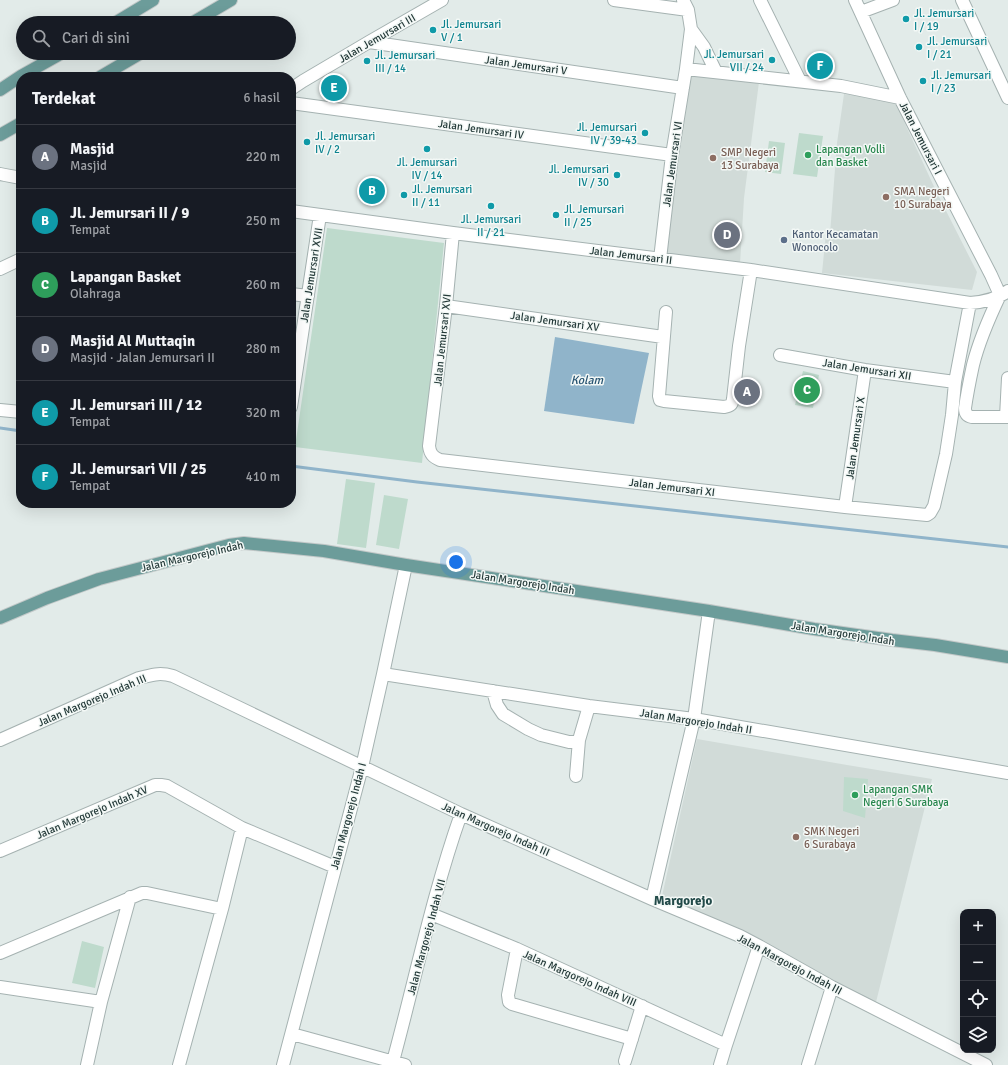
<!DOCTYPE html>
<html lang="id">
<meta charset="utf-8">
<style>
:root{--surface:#171b24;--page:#242831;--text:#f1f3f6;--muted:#9ea1a6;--line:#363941;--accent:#db2777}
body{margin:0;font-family:Signika,sans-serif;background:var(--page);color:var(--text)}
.controls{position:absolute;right:12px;bottom:12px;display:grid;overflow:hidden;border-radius:8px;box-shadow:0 4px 16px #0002}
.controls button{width:36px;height:36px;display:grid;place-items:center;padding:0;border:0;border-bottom:1px solid var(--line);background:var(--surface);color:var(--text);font:20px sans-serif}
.you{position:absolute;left:456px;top:562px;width:14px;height:14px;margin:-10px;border:3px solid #fff;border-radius:50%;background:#1a73e8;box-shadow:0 0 0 6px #1a73e833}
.badge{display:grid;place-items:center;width:26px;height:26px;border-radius:50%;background:var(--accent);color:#fff;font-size:13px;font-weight:700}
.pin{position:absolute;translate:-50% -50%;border:2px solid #fff;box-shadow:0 1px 4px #0006}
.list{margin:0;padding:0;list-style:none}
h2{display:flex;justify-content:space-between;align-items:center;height:52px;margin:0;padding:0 16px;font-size:17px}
h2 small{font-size:13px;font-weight:400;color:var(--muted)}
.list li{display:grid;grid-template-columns:26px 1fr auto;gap:12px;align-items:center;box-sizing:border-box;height:64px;padding:0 16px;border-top:1px solid var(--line)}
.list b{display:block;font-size:15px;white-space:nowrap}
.list p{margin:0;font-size:13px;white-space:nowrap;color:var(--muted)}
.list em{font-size:13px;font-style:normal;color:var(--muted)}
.icon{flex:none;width:22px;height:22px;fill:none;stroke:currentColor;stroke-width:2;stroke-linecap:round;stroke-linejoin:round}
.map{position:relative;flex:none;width:1008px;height:1065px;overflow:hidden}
.search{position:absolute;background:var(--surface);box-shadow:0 4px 16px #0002;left:16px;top:16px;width:280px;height:44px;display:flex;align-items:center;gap:10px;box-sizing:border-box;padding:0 14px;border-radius:22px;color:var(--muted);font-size:15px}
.panel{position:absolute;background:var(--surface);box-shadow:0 4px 16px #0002;left:16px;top:72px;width:280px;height:436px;border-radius:16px}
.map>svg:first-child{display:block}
.built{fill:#d1dbd8}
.green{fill:#bedacc}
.water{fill:#90b4ca}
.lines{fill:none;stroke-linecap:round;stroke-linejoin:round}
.stream{stroke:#90b4ca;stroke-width:3}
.minor-casing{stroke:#a5b2b1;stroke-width:14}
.major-casing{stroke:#c2c8c8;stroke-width:14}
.minor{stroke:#fff;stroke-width:12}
.major{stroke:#6c9c9a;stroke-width:12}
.culture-dot{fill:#0f9aa8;stroke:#f3f8f6;stroke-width:1.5}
.leisure-dot{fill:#2e9e5b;stroke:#f3f8f6;stroke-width:1.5}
.education-dot{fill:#8d6e63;stroke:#f3f8f6;stroke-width:1.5}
.service-dot{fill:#5c6f8a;stroke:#f3f8f6;stroke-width:1.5}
.labels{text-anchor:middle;stroke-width:3;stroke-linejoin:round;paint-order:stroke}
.culture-label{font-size:11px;fill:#0d838f;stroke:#f3f8f6;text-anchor:start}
.street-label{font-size:11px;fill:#243a39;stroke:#f3f8f6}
.leisure-label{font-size:11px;fill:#27864d;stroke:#f3f8f6;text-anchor:start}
.education-label{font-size:11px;fill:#785e54;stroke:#f3f8f6;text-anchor:start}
.service-label{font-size:11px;fill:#4e5e75;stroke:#f3f8f6;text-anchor:start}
.water-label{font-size:12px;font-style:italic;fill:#255270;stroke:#f3f8f6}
.quarter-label{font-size:13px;font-weight:bold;fill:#224a49;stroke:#f3f8f6}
</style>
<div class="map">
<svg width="1008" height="1065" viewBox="0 0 1008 1065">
<rect width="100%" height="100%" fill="#e2ebe9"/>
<path class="built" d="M 690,74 L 759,82 L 744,198 L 740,264 L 663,254 Z
M 844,94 L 893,99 L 895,102 L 936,191 L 977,272 L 972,290 L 822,273 L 826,233 L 830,234 L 837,143 Z
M 697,739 L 847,765 L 932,779 L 876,1002 L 662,896 Z"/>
<path class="green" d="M 799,133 L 823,136 L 817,177 L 793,174 Z
M 769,141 L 785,143 L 781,174 L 765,172 Z
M 327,228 L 444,243 L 422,463 L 295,447 Z
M 803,371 L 819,375 L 813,408 L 795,405 Z
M 346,479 L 375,483 L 366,548 L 337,544 Z
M 384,495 L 408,499 L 399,549 L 376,545 Z
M 844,777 L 868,779 L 865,818 L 843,811 Z
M 82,941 L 104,947 L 95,988 L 72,983 Z"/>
<path class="water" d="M 555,337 L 649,353 L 634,424 L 544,411 Z"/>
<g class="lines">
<path class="stream" d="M 0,428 L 21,431
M 291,466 L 417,482 L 1008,547"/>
<defs>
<path id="minor" d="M 614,0 L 688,10
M 760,0 L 800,81
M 855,0 L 900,98 L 991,275 L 1000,295 C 989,318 979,341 973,365 C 970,379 967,394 965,408 C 965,413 967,416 972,417 L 1008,417
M 962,0 L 1008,98
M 861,12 L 893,0
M 691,29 L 704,47 L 716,72
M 369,42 L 683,88
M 686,69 L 841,86 L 900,98
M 291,89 L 303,81 L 369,42 L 442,0
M 291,103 L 672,155
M 0,174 L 5,175 L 21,178
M 291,211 L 453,233 L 751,270 L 970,303 C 983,302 997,299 1008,291
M 453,233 L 446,306 L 429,446 C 430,454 433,457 440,460 L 845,507 L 927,515 L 930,513 L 934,506 L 946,454 L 952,415 L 955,382 L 970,303
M 660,259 L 672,155 L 686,69 L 691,29 L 688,10 L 683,0
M 0,269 L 21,259
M 291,294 L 308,296
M 446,306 L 663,337
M 666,312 L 659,396 L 660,400 L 664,401 L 724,407 C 730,406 732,405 733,399 L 739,346 L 751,270
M 780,355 L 865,370 L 955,382
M 291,407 L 320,215
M 0,410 L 21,412
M 1006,417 L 1008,378
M 845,507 L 865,370
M 383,674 L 589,706 L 694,719 L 1008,773
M 493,691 L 497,705 L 503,714 L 528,729 L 541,735 L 569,742 L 576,742 L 579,740 L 589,706
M 0,740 L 139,678 C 152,675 159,672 173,676 L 461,814 L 652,899 L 740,936 L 759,946 L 832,987 L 986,1065
M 576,776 L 579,740
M 0,851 L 155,785 L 161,785 L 167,786 L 242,828 L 335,867
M 652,899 L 694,719 L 709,611
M 431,914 L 517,949 L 726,1045
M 517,949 L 508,995 L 509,1002 L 512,1004 L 632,1039
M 0,953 L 142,893 L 147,893 L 222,909
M 0,987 L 101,1002
M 292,1034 L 405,1065
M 625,1061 L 642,1006
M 87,1065 L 101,1002 L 130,897
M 179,1065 L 222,909 L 242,828
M 283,1065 L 362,767 L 383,674 L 406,565
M 392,1065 C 415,981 432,896 461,814
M 720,1065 L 726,1045 L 759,946
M 808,1065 L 832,987"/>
<path id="major" d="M 115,23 L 153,0
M 192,23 L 231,0
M 100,77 L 141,53
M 0,90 L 21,76 L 62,53
M 0,135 L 21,123
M 0,618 L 47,598 L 99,579 L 229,545 L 244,543 L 324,551 L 406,565 L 709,611 L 814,629 L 892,640 L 935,645 L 1008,657"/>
</defs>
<use href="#minor" class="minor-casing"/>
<use href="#major" class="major-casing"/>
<use href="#minor" class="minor"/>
<use href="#major" class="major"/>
</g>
<g class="culture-dot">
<circle cx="906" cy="19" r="4"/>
<circle cx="433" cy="30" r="4"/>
<circle cx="919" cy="47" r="4"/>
<circle cx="772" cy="60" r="4"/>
<circle cx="367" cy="61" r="4"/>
<circle cx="923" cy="81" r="4"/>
<circle cx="645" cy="133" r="4"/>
<circle cx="307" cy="142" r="4"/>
<circle cx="427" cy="149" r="4"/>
<circle cx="617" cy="175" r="4"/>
<circle cx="404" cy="195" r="4"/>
<circle cx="491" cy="206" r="4"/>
<circle cx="556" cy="215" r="4"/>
</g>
<g class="leisure-dot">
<circle cx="808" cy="155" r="4"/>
<circle cx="855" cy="795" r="4"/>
</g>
<g class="education-dot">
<circle cx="713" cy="158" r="4"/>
<circle cx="886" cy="197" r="4"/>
<circle cx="796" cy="837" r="4"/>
</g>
<circle class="service-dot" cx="784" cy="240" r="4"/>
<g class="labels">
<g class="culture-label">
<text x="914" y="17">Jl. Jemursari<tspan x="914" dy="13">I / 19</tspan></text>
<text x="441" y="28">Jl. Jemursari<tspan x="441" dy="13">V / 1</tspan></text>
<text x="927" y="45">Jl. Jemursari<tspan x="927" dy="13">I / 21</tspan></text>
<text x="764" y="58" text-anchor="end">Jl. Jemursari<tspan x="764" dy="13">VII / 24</tspan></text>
<text x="375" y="59">Jl. Jemursari<tspan x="375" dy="13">III / 14</tspan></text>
<text x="931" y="79">Jl. Jemursari<tspan x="931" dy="13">I / 23</tspan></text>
<text x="637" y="131" text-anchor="end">Jl. Jemursari<tspan x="637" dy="13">IV / 39-43</tspan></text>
<text x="315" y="140">Jl. Jemursari<tspan x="315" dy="13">IV / 2</tspan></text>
<text x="427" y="166" text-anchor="middle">Jl. Jemursari<tspan x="427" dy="13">IV / 14</tspan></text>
<text x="609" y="173" text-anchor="end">Jl. Jemursari<tspan x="609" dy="13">IV / 30</tspan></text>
<text x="412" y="193">Jl. Jemursari<tspan x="412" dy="13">II / 11</tspan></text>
<text x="564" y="213">Jl. Jemursari<tspan x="564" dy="13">II / 25</tspan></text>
<text x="491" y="223" text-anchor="middle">Jl. Jemursari<tspan x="491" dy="13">II / 21</tspan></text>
</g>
<g class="street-label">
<text transform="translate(377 38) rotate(-30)" y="4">Jalan Jemursari III</text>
<text transform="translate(526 65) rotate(8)" y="4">Jalan Jemursari V</text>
<text transform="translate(481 129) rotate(8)" y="4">Jalan Jemursari IV</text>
<text transform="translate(921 138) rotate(63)" y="4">Jalan Jemursari I</text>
<text transform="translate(672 164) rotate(-82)" y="4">Jalan Jemursari VI</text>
<text transform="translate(631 255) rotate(7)" y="4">Jalan Jemursari II</text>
<text transform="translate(311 275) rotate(-81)" y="4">Jalan Jemursari XVII</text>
<text transform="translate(555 321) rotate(8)" y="4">Jalan Jemursari XV</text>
<text transform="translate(442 340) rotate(-84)" y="4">Jalan Jemursari XVI</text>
<text transform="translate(867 369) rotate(9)" y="4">Jalan Jemursari XII</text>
<text transform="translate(855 438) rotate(-82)" y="4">Jalan Jemursari X</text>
<text transform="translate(672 487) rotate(7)" y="4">Jalan Jemursari XI</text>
<text transform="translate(192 556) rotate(-13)" y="4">Jalan Margorejo Indah</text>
<text transform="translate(523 582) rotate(9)" y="4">Jalan Margorejo Indah</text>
<text transform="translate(843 633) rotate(9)" y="4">Jalan Margorejo Indah</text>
<text transform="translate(92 700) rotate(-23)" y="4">Jalan Margorejo Indah III</text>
<text transform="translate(696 721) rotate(9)" y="4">Jalan Margorejo Indah II</text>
<text transform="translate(92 812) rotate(-23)" y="4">Jalan Margorejo Indah XV</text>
<text transform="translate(348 816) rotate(-75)" y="4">Jalan Margorejo Indah I</text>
<text transform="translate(496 829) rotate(24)" y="4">Jalan Margorejo Indah III</text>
<text transform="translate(426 937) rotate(-75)" y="4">Jalan Margorejo Indah VII</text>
<text transform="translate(790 964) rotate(28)" y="4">Jalan Margorejo Indah III</text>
<text transform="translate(580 978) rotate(24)" y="4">Jalan Margorejo Indah VIII</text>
</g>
<g class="leisure-label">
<text x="816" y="153">Lapangan Volli<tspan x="816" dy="13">dan Basket</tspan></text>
<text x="863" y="793">Lapangan SMK<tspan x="863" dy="13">Negeri 6 Surabaya</tspan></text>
</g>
<g class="education-label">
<text x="721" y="156">SMP Negeri<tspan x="721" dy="13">13 Surabaya</tspan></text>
<text x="894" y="195">SMA Negeri<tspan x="894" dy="13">10 Surabaya</tspan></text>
<text x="804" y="835">SMK Negeri<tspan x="804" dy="13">6 Surabaya</tspan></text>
</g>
<g class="service-label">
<text x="792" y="238">Kantor Kecamatan<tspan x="792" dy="13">Wonocolo</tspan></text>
</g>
<g class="water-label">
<text x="587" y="384">Kolam</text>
</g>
<g class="quarter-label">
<text x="683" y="905">Margorejo</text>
</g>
</g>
</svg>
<div class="controls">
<button>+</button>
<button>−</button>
<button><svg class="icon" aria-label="locate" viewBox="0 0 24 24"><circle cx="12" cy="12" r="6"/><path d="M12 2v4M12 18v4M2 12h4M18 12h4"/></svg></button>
<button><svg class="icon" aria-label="layers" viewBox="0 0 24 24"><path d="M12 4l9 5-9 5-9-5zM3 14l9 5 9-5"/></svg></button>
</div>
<div class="you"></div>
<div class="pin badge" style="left:747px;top:392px;background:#6b7280">A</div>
<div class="pin badge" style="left:372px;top:191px;background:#0f9aa8">B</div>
<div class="pin badge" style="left:807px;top:390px;background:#2e9e5b">C</div>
<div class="pin badge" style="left:727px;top:235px;background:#6b7280">D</div>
<div class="pin badge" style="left:334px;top:88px;background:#0f9aa8">E</div>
<div class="pin badge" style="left:820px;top:66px;background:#0f9aa8">F</div>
<div class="search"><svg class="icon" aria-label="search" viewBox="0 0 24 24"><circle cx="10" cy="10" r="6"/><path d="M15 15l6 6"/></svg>Cari di sini</div>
<section class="panel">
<h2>Terdekat<small>6 hasil</small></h2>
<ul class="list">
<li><span class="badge" style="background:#6b7280">A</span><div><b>Masjid</b><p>Masjid</p></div><em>220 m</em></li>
<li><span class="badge" style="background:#0f9aa8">B</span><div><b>Jl. Jemursari II / 9</b><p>Tempat</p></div><em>250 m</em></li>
<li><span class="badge" style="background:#2e9e5b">C</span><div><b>Lapangan Basket</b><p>Olahraga</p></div><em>260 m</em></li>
<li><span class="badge" style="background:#6b7280">D</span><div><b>Masjid Al Muttaqin</b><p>Masjid · Jalan Jemursari II</p></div><em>280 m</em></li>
<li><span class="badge" style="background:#0f9aa8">E</span><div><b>Jl. Jemursari III / 12</b><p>Tempat</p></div><em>320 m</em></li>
<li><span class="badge" style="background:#0f9aa8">F</span><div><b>Jl. Jemursari VII / 25</b><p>Tempat</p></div><em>410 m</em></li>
</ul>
</section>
</div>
